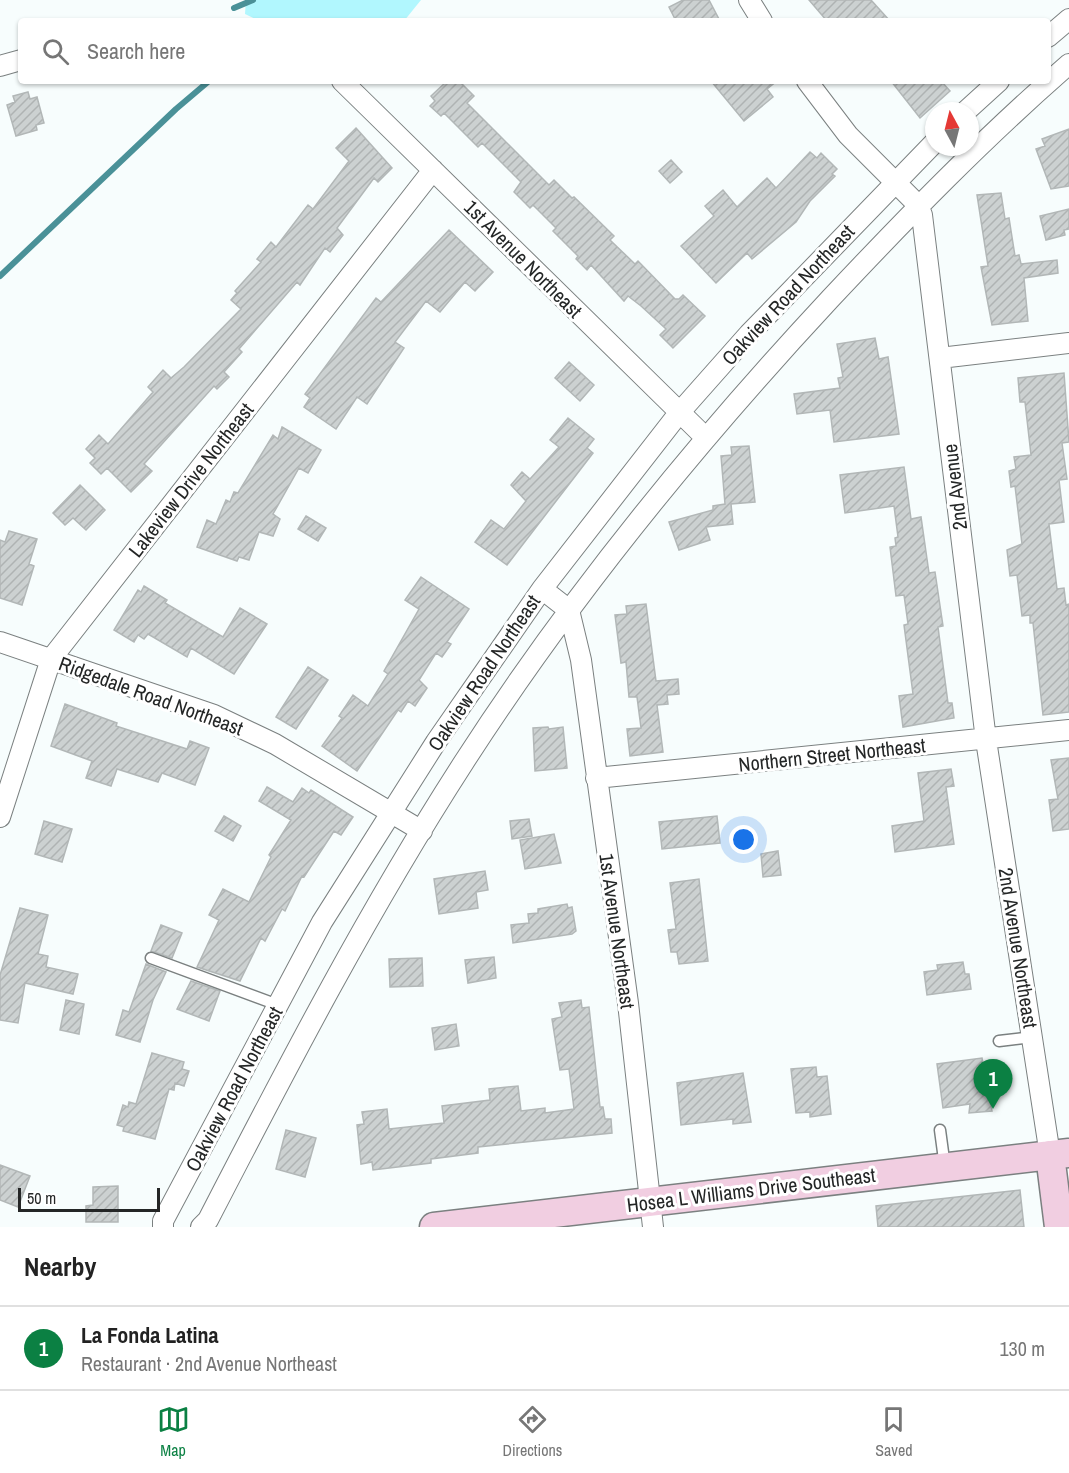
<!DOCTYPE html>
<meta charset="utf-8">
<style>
:root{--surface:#fff;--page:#f2f2f2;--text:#222;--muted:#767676;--line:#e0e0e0;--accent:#0b8043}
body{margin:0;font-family:"Archivo Narrow",sans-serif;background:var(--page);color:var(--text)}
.compass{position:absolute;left:925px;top:102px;width:54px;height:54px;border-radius:50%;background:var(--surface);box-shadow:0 2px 4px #0004;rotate:353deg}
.scale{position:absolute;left:18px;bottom:15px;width:142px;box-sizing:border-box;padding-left:6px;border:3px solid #242626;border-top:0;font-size:16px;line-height:21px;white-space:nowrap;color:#242626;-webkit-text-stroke:4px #fff;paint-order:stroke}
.you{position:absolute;left:744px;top:840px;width:21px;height:21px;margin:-15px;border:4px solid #fff;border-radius:50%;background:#1a73e8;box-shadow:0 0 0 9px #1a73e833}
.badge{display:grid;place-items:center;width:39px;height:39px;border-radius:50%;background:var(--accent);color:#fff;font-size:20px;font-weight:700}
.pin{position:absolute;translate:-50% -50px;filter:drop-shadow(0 2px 3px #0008)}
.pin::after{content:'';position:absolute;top:32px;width:21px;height:18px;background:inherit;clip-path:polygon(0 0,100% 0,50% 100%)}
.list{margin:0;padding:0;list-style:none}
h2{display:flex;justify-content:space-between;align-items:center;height:78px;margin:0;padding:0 24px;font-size:26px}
h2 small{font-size:20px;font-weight:400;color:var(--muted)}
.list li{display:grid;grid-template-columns:39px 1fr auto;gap:18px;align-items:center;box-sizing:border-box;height:84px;padding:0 24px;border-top:2px solid var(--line)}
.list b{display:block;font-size:22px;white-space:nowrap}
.list p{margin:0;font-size:20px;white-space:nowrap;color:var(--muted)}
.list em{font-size:20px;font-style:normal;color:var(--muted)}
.icon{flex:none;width:33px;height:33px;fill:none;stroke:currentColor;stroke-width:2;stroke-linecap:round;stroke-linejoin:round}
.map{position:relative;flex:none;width:1069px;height:1227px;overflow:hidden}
.search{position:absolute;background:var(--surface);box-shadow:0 2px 4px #0004;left:18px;right:18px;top:18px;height:66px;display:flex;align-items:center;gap:15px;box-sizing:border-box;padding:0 21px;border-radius:6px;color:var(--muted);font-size:22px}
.sheet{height:162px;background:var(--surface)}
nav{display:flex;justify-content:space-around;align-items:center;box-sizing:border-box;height:84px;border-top:2px solid var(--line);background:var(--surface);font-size:16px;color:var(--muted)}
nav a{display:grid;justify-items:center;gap:3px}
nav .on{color:var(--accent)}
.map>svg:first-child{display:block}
.green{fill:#b1f7fe}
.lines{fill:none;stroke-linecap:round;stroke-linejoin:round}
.stream{stroke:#4a9198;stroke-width:6}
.building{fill:url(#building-hatch);stroke:#b2b7b7;stroke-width:1.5}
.lane-casing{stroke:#7b8080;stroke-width:13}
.street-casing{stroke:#7b8080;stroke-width:22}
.secondary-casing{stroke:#7b8080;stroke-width:31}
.lane{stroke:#fff;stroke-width:10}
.street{stroke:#fff;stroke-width:20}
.secondary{stroke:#f1cee1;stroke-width:28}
.labels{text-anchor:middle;stroke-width:6;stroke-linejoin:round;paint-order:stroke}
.street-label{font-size:20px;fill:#242626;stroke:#fff}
</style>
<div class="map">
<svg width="1069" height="1227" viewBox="0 0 1069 1227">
<defs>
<pattern id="building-hatch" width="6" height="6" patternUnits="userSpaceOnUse" patternTransform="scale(1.5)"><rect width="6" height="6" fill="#ccd1d1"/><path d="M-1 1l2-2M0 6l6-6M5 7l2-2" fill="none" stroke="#afb3b3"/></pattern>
</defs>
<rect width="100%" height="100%" fill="#f7fdfd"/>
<path class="green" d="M 246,0 L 421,0 L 404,21 L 260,21 L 245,14 Z"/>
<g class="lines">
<path class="stream" d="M 234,8 L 253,0
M 0,276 L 176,109 L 209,81"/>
</g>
<path class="building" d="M 683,0 L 709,0 L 720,21 L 676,21 L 669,7 Z
M 809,0 L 871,0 L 890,21 L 827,21 Z
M 447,81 L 459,81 L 474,96 L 467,103 L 549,185 L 554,180 L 572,198 L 574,197 L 614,236 L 610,240 L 635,264 L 638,261 L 675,299 L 679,299 L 683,295 L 705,316 L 673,348 L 660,335 L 666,329 L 641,306 L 628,296 L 624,301 L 591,265 L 587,270 L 576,259 L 578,256 L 553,231 L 556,228 L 533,205 L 530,208 L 514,192 L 521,182 L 482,143 L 478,147 L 444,113 L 441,116 L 430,106 L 435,101 L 431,96 Z
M 711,81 L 777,81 L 767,89 L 773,97 L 744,121 Z
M 891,81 L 941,81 L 950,91 L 920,118 Z
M 28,92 L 30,99 L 37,97 L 44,123 L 36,125 L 37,130 L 16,136 L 7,105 L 15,102 L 13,96 Z
M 356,128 L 392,168 L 378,182 L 374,178 L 337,228 L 343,235 L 330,252 L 325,248 L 300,285 L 297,282 L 239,349 L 242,352 L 224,372 L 229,377 L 217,389 L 214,386 L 144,464 L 152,471 L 131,492 L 107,468 L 101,474 L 90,463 L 95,458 L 86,449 L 99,435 L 108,444 L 153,392 L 148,387 L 163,370 L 171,378 L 184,367 L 241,309 L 231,300 L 237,293 L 235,291 L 261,262 L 257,259 L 271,242 L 276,247 L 308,205 L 313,209 L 349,161 L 336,148 Z
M 1069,129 L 1069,186 L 1051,189 L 1036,149 L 1045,146 L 1042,139 Z
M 810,152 L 817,158 L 821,153 L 837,169 L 832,174 L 835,176 L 810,201 L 796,222 L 752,259 L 747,253 L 716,283 L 681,246 L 714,216 L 705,206 L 723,190 L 737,207 L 767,178 L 776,188 Z
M 671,160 L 682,172 L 670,183 L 659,171 Z
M 1001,193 L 1005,219 L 1009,218 L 1015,256 L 1019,255 L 1021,264 L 1057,260 L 1058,273 L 1024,278 L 1028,321 L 992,325 L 981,267 L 988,266 L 977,195 Z
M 1069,209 L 1069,229 L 1064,230 L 1065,235 L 1046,240 L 1040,216 Z
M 449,230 L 493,272 L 475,291 L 465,282 L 440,312 L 426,301 L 395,342 L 404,348 L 367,404 L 357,397 L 336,429 L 304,407 L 310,398 L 305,394 L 376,298 L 381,302 Z
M 875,338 L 879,359 L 888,357 L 899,434 L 834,442 L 830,410 L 797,414 L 794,394 L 840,388 L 838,378 L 843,377 L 837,344 Z
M 569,362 L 594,385 L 580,401 L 555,378 Z
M 1064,373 L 1069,442 L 1062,443 L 1067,479 L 1059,480 L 1064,522 L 1049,524 L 1057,589 L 1064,588 L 1066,605 L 1069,604 L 1069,712 L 1043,715 L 1033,623 L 1030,623 L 1030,615 L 1022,616 L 1017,575 L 1010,576 L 1007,550 L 1022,544 L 1015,486 L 1011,487 L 1009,471 L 1016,469 L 1014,457 L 1031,455 L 1025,402 L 1020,402 L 1018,378 Z
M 568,418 L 594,439 L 587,448 L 593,453 L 507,565 L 475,542 L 491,520 L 504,529 L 526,501 L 511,485 L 522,472 L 530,479 L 559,447 L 550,440 Z
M 282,427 L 321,450 L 308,473 L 299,468 L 273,514 L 280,519 L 273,536 L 259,532 L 249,560 L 239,557 L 237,561 L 197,547 L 207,520 L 216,524 L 226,500 L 230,502 L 234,492 L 238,493 L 273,435 L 278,439 Z
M 749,446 L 755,502 L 731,504 L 733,524 L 706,527 L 710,540 L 679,550 L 669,522 L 713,510 L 713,506 L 725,504 L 721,456 L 732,455 L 731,447 Z
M 904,467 L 911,519 L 921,517 L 929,573 L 935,572 L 943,626 L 938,627 L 948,703 L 952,703 L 954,718 L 903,727 L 899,696 L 913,694 L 904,625 L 908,624 L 904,595 L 896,596 L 890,547 L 896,546 L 895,538 L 898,537 L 894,506 L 845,513 L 840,475 Z
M 80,485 L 105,510 L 86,530 L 73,518 L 65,525 L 53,513 Z
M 306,516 L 326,528 L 318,541 L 298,529 Z
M 9,531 L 37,539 L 29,564 L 34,566 L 22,605 L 0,598 L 0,540 L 5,542 Z
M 421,577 L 469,609 L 447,642 L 451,644 L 442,657 L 436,653 L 419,680 L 427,688 L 415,706 L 408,701 L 401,712 L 398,710 L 357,771 L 322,746 L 342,718 L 339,716 L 353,695 L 368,706 L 388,674 L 384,671 L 419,609 L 405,600 Z
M 144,586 L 167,600 L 165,603 L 223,637 L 240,608 L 267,624 L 234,674 L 191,648 L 187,657 L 148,634 L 144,639 L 138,635 L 134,642 L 114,630 L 138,590 L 141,592 Z
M 646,604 L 656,681 L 678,679 L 679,694 L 667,695 L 668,704 L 657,705 L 663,752 L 630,756 L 627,729 L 641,728 L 637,697 L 629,697 L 626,662 L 621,663 L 615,615 L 627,614 L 626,606 Z
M 308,667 L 328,680 L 296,729 L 276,717 Z
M 65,704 L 117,723 L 116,726 L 187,749 L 190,741 L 209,748 L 195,785 L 162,773 L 158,782 L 117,769 L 111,786 L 86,778 L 92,761 L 51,746 Z
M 548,727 L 549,729 L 563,727 L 567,768 L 535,771 L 533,728 Z
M 1069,758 L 1069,829 L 1053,831 L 1049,800 L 1058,799 L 1051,760 Z
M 951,769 L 954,786 L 946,787 L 954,844 L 895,852 L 892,826 L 924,821 L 918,773 Z
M 267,787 L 293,802 L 302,788 L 309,793 L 311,790 L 353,817 L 341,835 L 334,831 L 304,877 L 302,876 L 285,911 L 282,909 L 265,941 L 261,938 L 240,981 L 197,967 L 219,920 L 209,915 L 223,889 L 249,902 L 271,857 L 269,855 L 291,820 L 259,801 Z
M 224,816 L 241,826 L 233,841 L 215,831 Z
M 717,816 L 720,843 L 662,849 L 659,822 Z
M 529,819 L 532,836 L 512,839 L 510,821 Z
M 44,821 L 72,829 L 62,862 L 35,854 Z
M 554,834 L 561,863 L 525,869 L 520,840 Z
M 778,851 L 781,875 L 763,877 L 761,854 Z
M 485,871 L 488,890 L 476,892 L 478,908 L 439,914 L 434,879 Z
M 699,879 L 708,961 L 679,964 L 677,952 L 671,952 L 668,930 L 676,929 L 670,883 Z
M 567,904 L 568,908 L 572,907 L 576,931 L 572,934 L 513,943 L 511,925 L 529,923 L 528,914 L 538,913 L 538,909 Z
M 20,908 L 48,915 L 38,954 L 48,956 L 46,967 L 78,974 L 73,994 L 25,983 L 18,1023 L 0,1020 L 0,975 Z
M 161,925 L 182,933 L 172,958 L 151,951 Z
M 494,957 L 496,978 L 468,983 L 465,960 Z
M 422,958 L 423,986 L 390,987 L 389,959 Z
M 963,962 L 965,974 L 969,974 L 971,989 L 927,995 L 924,972 L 938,970 L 937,965 Z
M 146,964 L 166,972 L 153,1000 L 140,1042 L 116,1035 L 123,1010 L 129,1012 Z
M 191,981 L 220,991 L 209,1021 L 177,1009 Z
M 66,1000 L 84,1004 L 79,1034 L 60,1030 Z
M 581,1000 L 582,1008 L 589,1007 L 600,1107 L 603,1107 L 605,1119 L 611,1119 L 612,1133 L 478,1147 L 478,1153 L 431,1159 L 431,1163 L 373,1170 L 372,1162 L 361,1164 L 357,1125 L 364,1124 L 362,1112 L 387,1109 L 389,1129 L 444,1123 L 442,1106 L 490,1100 L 489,1089 L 518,1086 L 521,1111 L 545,1108 L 545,1113 L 574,1109 L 569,1069 L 560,1070 L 552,1019 L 562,1017 L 559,1003 Z
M 456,1024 L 459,1046 L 435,1050 L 432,1028 Z
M 152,1053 L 184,1062 L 182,1069 L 189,1071 L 184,1086 L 175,1083 L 174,1090 L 169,1089 L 155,1139 L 123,1131 L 124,1127 L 117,1125 L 123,1105 L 128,1107 L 129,1102 L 136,1104 Z
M 982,1058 L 992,1111 L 969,1113 L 970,1104 L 943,1108 L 937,1064 Z
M 816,1067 L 817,1077 L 827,1076 L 831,1114 L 810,1117 L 810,1112 L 796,1113 L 791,1069 Z
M 743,1073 L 751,1122 L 733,1124 L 733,1119 L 681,1125 L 677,1083 Z
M 286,1130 L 316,1138 L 305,1177 L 276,1169 Z
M 0,1165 L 30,1176 L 18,1207 L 0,1200 Z
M 118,1186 L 118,1222 L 86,1222 L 86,1206 L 93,1205 L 93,1187 Z
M 1020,1190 L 1024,1227 L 878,1227 L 876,1206 Z"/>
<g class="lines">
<defs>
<path id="lane" d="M 151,958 L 278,1005
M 999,1041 L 1032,1037
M 940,1130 L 945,1167"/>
<path id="street" d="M 749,0 L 762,21
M 1048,37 L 1069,19
M 0,66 L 21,60
M 342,81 L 705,437
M 807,81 L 848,135 L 918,205 L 922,215 L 986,740 L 1050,1155
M 966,111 L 999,81
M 940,358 L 1069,343
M 542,589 L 569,610 L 581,660 L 628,1003 L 653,1227
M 0,642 L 214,715 L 275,744 L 422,831
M 596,778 L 1069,730
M 0,817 L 51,659 L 433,170
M 163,1227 L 163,1221 L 322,922 L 436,742 L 542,589 L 679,413 L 749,334 L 934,143
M 201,1227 L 208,1220 C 288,1065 369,909 464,762 C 571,596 696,443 830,299 C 907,217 984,138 1069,64"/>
<path id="secondary" d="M 1050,1155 L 1059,1227
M 434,1227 L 1069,1153"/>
</defs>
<use href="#lane" class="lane-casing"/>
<use href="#street" class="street-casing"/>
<use href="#secondary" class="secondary-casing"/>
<use href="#lane" class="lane"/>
<use href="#street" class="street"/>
<use href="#secondary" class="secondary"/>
</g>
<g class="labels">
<g class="street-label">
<text transform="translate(523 259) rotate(45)" y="7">1st Avenue Northeast</text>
<text transform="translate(788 295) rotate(-47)" y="7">Oakview Road Northeast</text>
<text transform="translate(191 480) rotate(-52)" y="7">Lakeview Drive Northeast</text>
<text transform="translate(955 487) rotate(-97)" y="7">2nd Avenue</text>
<text transform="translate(484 673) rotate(-56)" y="7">Oakview Road Northeast</text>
<text transform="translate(151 696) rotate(20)" y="7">Ridgedale Road Northeast</text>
<text transform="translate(832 755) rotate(-6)" y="7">Northern Street Northeast</text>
<text transform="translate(617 931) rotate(82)" y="7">1st Avenue Northeast</text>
<text transform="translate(1018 948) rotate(81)" y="7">2nd Avenue Northeast</text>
<text transform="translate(234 1089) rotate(-62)" y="7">Oakview Road Northeast</text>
<text transform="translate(751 1190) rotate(-7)" y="7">Hosea L Williams Drive Southeast</text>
</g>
</g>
</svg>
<svg class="compass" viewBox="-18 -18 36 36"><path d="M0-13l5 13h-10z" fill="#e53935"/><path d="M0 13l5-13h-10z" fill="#767676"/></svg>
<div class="scale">50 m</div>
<div class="you"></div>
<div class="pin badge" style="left:993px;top:1109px">1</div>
<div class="search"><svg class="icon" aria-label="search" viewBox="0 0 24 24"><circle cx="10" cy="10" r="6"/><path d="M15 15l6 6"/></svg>Search here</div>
</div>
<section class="sheet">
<h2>Nearby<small></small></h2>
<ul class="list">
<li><span class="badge">1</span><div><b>La Fonda Latina</b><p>Restaurant · 2nd Avenue Northeast</p></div><em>130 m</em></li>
</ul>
</section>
<nav>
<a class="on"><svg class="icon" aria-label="map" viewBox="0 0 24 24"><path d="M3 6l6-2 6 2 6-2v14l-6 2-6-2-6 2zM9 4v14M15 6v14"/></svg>Map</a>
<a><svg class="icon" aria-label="directions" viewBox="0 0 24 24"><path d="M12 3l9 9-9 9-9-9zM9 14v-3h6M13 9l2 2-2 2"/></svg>Directions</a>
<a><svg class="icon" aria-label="saved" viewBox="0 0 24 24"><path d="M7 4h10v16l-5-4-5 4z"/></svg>Saved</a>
</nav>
